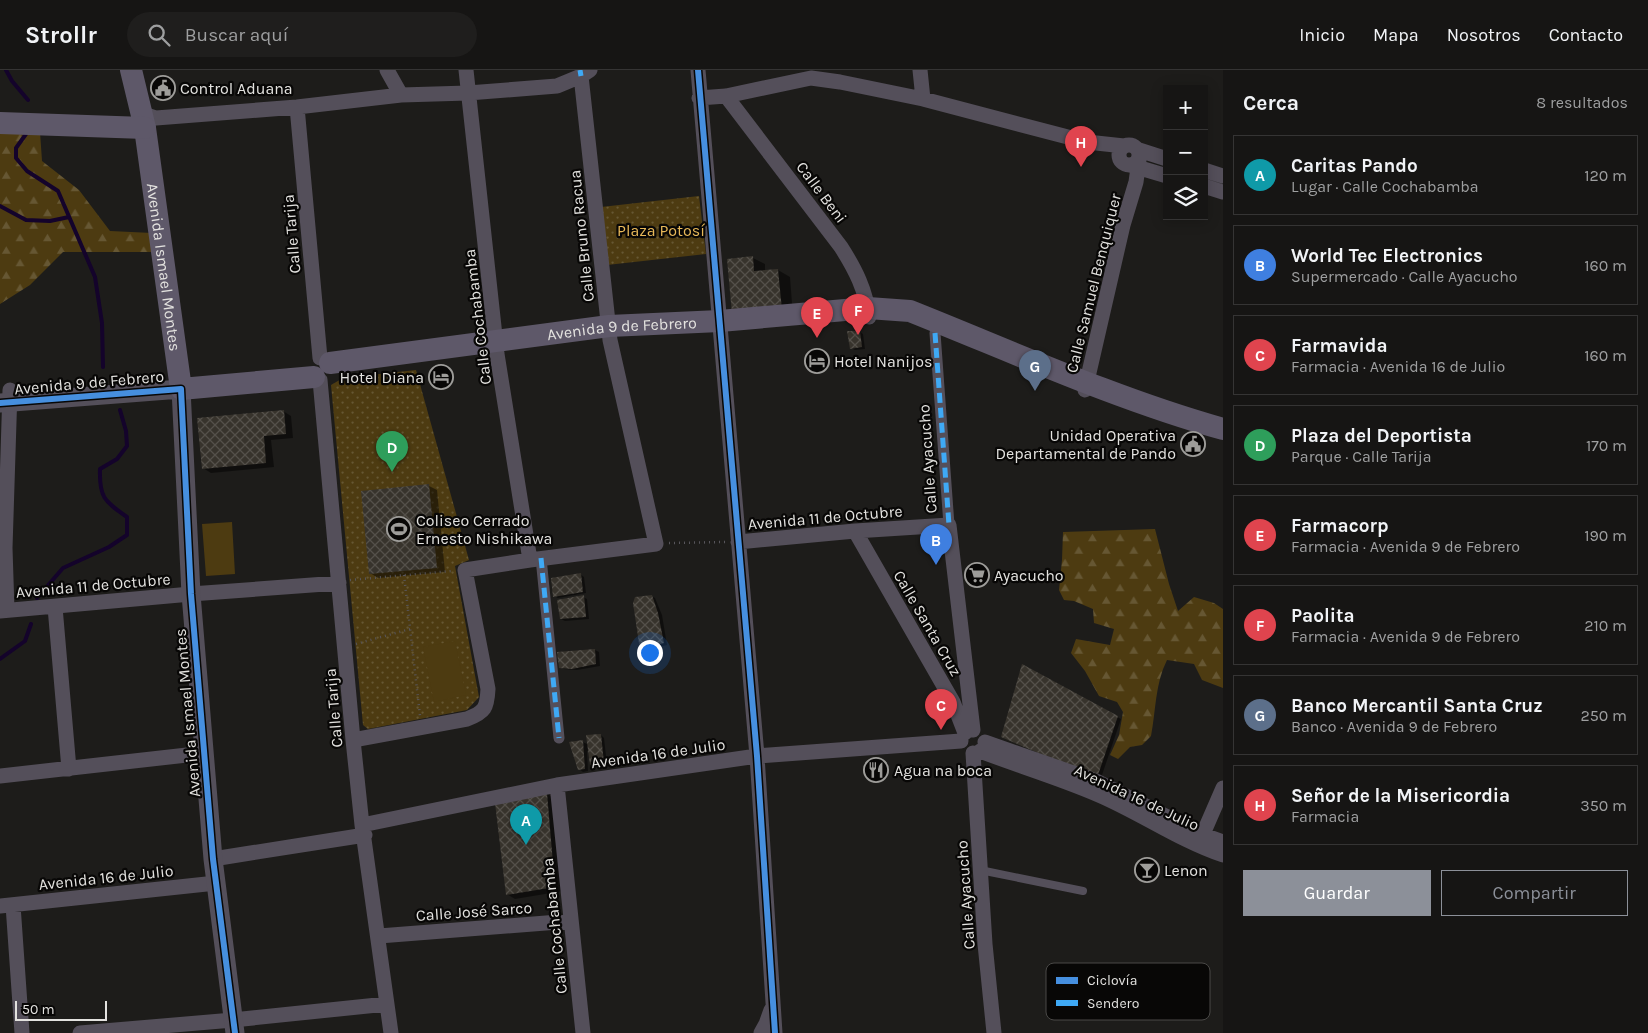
<!DOCTYPE html>
<html lang="es">
<meta charset="utf-8">
<style>
:root{--surface:#161514;--page:#1f1e1d;--text:#f1f3f6;--muted:#9e9fa0;--line:#353434;--accent:#8c9099}
body{margin:0;font-family:Karla,sans-serif;background:var(--page);color:var(--text)}
.controls{position:absolute;right:15px;top:15px;display:grid;overflow:hidden;border-radius:0px;box-shadow:0 2px 12px #0003}
.controls button{width:45px;height:45px;display:grid;place-items:center;padding:0;border:0;border-bottom:1px solid var(--line);background:var(--surface);color:var(--text);font:25px sans-serif}
.scale{position:absolute;left:15px;bottom:12px;width:92px;box-sizing:border-box;padding-left:5px;border:2px solid #e3e2df;border-top:0;font-size:14px;line-height:18px;white-space:nowrap;color:#e3e2df;-webkit-text-stroke:4px #080706;paint-order:stroke}
.you{position:absolute;left:649px;top:582px;width:18px;height:18px;margin:-12px;border:4px solid #fff;border-radius:50%;background:#1a73e8;box-shadow:0 0 0 8px #1a73e833}
.badge{display:grid;place-items:center;width:32px;height:32px;border-radius:50%;background:var(--accent);color:#fff;font-size:16px;font-weight:700}
.pin{position:absolute;translate:-50% -41px;filter:drop-shadow(0 1px 2px #0008)}
.pin::after{content:'';position:absolute;top:26px;width:18px;height:15px;background:inherit;clip-path:polygon(0 0,100% 0,50% 100%)}
.list{margin:0;padding:0;list-style:none}
h2{display:flex;justify-content:space-between;align-items:center;height:65px;margin:0;padding:0 20px;font-size:21px}
h2 small{font-size:16px;font-weight:400;color:var(--muted)}
.list li{display:grid;grid-template-columns:32px 1fr auto;gap:15px;align-items:center;box-sizing:border-box;height:80px;margin:0 10px 10px;padding:0 10px;border:1px solid var(--line);border-radius:0px}
.list b{display:block;font-size:19px;white-space:nowrap}
.list p{margin:0;font-size:16px;white-space:nowrap;color:var(--muted)}
.list em{font-size:16px;font-style:normal;color:var(--muted)}
.actions{display:flex;gap:10px;padding:15px 20px}
.actions a{flex:1;padding:11px 0;border:1px solid var(--accent);border-radius:0px;text-align:center;font-size:18px;color:var(--accent)}
.actions .main{background:var(--accent);color:#fff}
.icon{flex:none;width:28px;height:28px;fill:none;stroke:currentColor;stroke-width:2;stroke-linecap:round;stroke-linejoin:round}
.map{position:relative;flex:none;width:1223px;height:963px;overflow:hidden}
header{display:flex;align-items:center;gap:30px;box-sizing:border-box;height:70px;padding:0 25px;background:var(--surface);border-bottom:1px solid var(--line)}
header strong{font-size:24px}
nav{display:flex;gap:28px;margin-inline-start:auto;font-size:18px}
.search{width:350px;height:45px;background:var(--page);display:flex;align-items:center;gap:12px;box-sizing:border-box;padding:0 18px;border-radius:28px;color:var(--muted);font-size:19px}
main{display:flex}
aside{flex:1;background:var(--surface)}
.map>svg:first-child{display:block}
.forest{fill:url(#forest-firs)}
.park{fill:url(#park-dots)}
.pitch{fill:#4d3b11}
.shadow{fill:#0007}
.lines{fill:none;stroke-linecap:round;stroke-linejoin:round}
.stream{stroke:#14032b;stroke-width:4}
.building{fill:url(#building-cross-hatch)}
.path{stroke:#58565c;stroke-width:2.5;stroke-dasharray:1 4;stroke-linecap:butt}
.service{stroke:#544f5a;stroke-width:8}
.pedestrian{stroke:#544f5a;stroke-width:11}
.minor{stroke:#544f5a;stroke-width:15}
.tertiary{stroke:#544f5a;stroke-width:19}
.primary{stroke:#5e5869;stroke-width:22}
.quiet{stroke:#3fa9f5;stroke-width:5;stroke-dasharray:10 5;stroke-linecap:butt}
.cycleway-casing{stroke:#080706;stroke-width:9}
.cycleway{stroke:#468fdf;stroke-width:6}
.labels{text-anchor:middle;stroke-width:4.5;stroke-linejoin:round;paint-order:stroke}
.poi-label{font-size:16px;fill:#e3e2df;stroke:#080706;text-anchor:start}
.street-label{font-size:16px;fill:#e3e2df;stroke:#080706}
.park-label{font-size:16px;fill:#e8b959;stroke:#080706}
.key{fill:#080706;stroke:#4a4947;stroke-width:1}
.key-label{font-size:14px;fill:#e3e2df}
</style>
<header>
<strong>Strollr</strong>
<div class="search"><svg class="icon" aria-label="search" viewBox="0 0 24 24"><circle cx="10" cy="10" r="6"/><path d="M15 15l6 6"/></svg>Buscar aquí</div>
<nav><a>Inicio</a><a>Mapa</a><a>Nosotros</a><a>Contacto</a></nav>
</header>
<main>
<div class="map">
<svg width="1223" height="963" viewBox="0 0 1223 963">
<defs>
<pattern id="forest-firs" width="22" height="20" patternUnits="userSpaceOnUse" patternTransform="scale(1.25)"><rect width="22" height="20" fill="#4d3b11"/><path d="M5 1l3.5 6h-7zM16 11l3.5 6h-7z" fill="#665733"/></pattern>
<pattern id="park-dots" width="8" height="8" patternUnits="userSpaceOnUse" patternTransform="scale(1.25)"><rect width="8" height="8" fill="#4d3b11"/><path d="M2 2h.1M6 6h.1" fill="none" stroke="#665733" stroke-width="1.8" stroke-linecap="round"/></pattern>
<pattern id="building-cross-hatch" width="8" height="8" patternUnits="userSpaceOnUse" patternTransform="scale(1.25)"><rect width="8" height="8" fill="#37332c"/><path d="M0 0l8 8M0 8l8-8" fill="none" stroke="#54504a"/></pattern>
</defs>
<rect width="100%" height="100%" fill="#1d1c1a"/>
<path class="forest" d="M 0,61 L 40,62 L 42,91 L 79,120 L 110,161 L 152,163 L 152,182 L 63,182 L 30,215 L 0,234 Z
M 1155,459 L 1169,514 L 1178,541 L 1194,527 L 1214,533 L 1223,539 L 1223,618 L 1202,610 L 1194,594 L 1167,590 C 1155,614 1156,640 1151,666 L 1142,675 L 1130,677 L 1118,689 L 1110,685 L 1119,665 L 1123,642 L 1117,632 L 1099,626 L 1085,601 L 1071,583 L 1076,569 L 1110,575 L 1114,559 L 1094,553 L 1093,539 L 1074,531 L 1064,530 L 1059,520 L 1062,490 L 1063,462 Z"/>
<path class="park" d="M 699,126 L 706,184 L 607,195 L 601,137 Z
M 416,300 L 469,490 L 455,496 L 479,627 L 467,640 L 368,659 L 363,655 L 331,315 L 343,308 Z"/>
<path class="pitch" d="M 232,452 L 235,504 L 206,506 L 202,454 Z
M 455,571 L 466,625 L 434,632 L 423,577 Z"/>
<path class="shadow" d="M 753,188 L 765,194 L 765,201 L 778,200 L 790,207 L 793,246 L 746,251 Z
M 860,262 L 863,264 L 865,279 L 855,280 L 851,278 Z
M 283,341 L 291,346 L 293,368 L 271,370 L 274,397 L 211,403 L 203,398 Z
M 429,416 L 437,420 L 445,502 L 378,508 L 370,503 Z
M 580,504 L 584,507 L 586,523 L 558,528 L 554,526 Z
M 651,526 L 655,528 L 662,545 L 667,575 L 644,581 L 641,579 Z
M 583,527 L 587,529 L 589,549 L 565,551 L 561,549 Z
M 595,580 L 599,582 L 600,596 L 577,600 L 564,599 L 561,597 L 559,583 Z
M 1023,596 L 1121,649 L 1101,708 Z
M 601,665 L 604,668 L 607,695 L 594,696 L 591,694 L 589,680 L 587,681 L 588,701 L 583,702 L 579,699 L 583,672 L 589,675 Z
M 547,724 L 555,728 L 563,821 L 515,829 L 507,824 Z"/>
<g class="lines">
<path class="stream" d="M 6,0 L 12,11 L 28,30
M 26,64 L 16,78 L 16,88 L 27,101 L 58,121 L 95,207 L 102,253 L 103,297
M 0,136 L 26,150 L 50,151 L 69,147
M 37,528 L 63,498 L 109,477 L 127,465 L 127,447 C 104,431 99,427 100,399 L 117,389 L 127,376 L 126,361 L 120,340
M 0,589 L 25,571 L 31,554"/>
</g>
<path class="building" d="M 753,186 L 754,201 L 778,199 L 782,240 L 732,244 L 727,189 Z
M 847,261 L 860,261 L 862,277 L 850,279 Z
M 284,340 L 286,364 L 264,366 L 266,393 L 202,399 L 197,348 Z
M 429,414 L 437,498 L 369,504 L 361,421 Z
M 581,503 L 583,522 L 553,527 L 551,508 Z
M 584,525 L 586,547 L 560,549 L 557,530 Z
M 652,525 L 658,543 L 664,573 L 640,580 L 633,533 L 635,527 Z
M 595,579 L 596,594 L 572,599 L 559,598 L 557,582 Z
M 1022,594 L 1118,646 L 1097,708 L 1001,667 Z
M 601,664 L 604,693 L 590,695 L 586,665 Z
M 583,670 L 585,699 L 578,700 L 569,672 Z
M 547,723 L 555,817 L 506,825 L 495,733 Z"/>
<g class="lines">
<path class="path" d="M 669,473 L 726,472
M 404,505 L 420,646
M 350,510 L 452,501
M 356,574 L 410,559"/>
<path class="service" d="M 980,800 L 1083,821"/>
<path class="pedestrian" d="M 935,263 L 949,455
M 541,488 L 559,668"/>
<path class="minor" d="M 387,0 L 401,25
M 466,0 L 497,284 L 530,490
M 698,0 L 757,686 L 775,963
M 920,0 L 923,29
M 726,26 L 841,177 C 855,199 866,220 869,247
M 699,28 L 726,26 L 811,8 L 840,12 L 923,29 L 1087,72 L 1124,76
M 297,37 L 320,288
M 141,43 L 156,48 L 297,37 L 401,25 L 468,23 L 557,16 L 581,6 L 590,0
M1119 85a10 10 0 1 1 20 0a10 10 0 1 1-20 0Z
M 1139,80 L 1167,89
M 1130,95 L 1167,106
M 1204,100 L 1223,106
M 1204,116 L 1223,122
M 320,310 L 353,670 L 362,755 L 391,963
M 1085,320 L 1123,155 L 1136,112 L 1139,90
M 855,461 L 953,632 L 965,663
M 738,472 L 855,461 L 949,455 L 973,660
M 55,537 L 69,699
M 7,540 L 5,478 L 10,320
M 0,541 L 191,524 L 339,513
M 353,670 L 467,649 C 485,642 487,638 488,619 L 465,500 L 530,490 L 656,474 L 610,270 L 581,6
M 985,672 L 1096,711 L 1201,764 L 1223,772
M 980,681 C 1019,696 1060,708 1099,725 C 1141,743 1179,770 1223,785
M 973,683 L 985,874 L 994,963
M 0,706 L 205,683
M 557,715 L 583,963
M 362,755 L 557,715 L 757,686 L 961,671
M 1203,764 L 1223,718
M 213,789 L 365,765
M 13,835 L 22,963
M 0,836 L 216,813
M 379,866 L 571,851
M 80,963 L 233,950 L 387,934
M 761,963 L 766,954 L 771,940"/>
<path class="tertiary" d="M 0,333 L 181,319 L 191,524 L 213,789 L 235,963"/>
<g class="primary">
<path id="s1" d="M 131,0 L 145,58 L 181,319 L 314,307"/>
<path d="M 0,53 L 145,58"/>
<path id="s2" d="M 330,293 L 609,256 L 720,251 L 868,238 L 910,241 C 1013,282 1116,329 1223,359"/>
</g>
<path class="quiet" d="M 580,0 L 581,6
M 935,263 L 949,455
M 541,488 L 559,668"/>
<defs>
<path id="cycleway" d="M 698,0 L 757,686 L 775,963
M 0,333 L 181,319 L 191,524 L 213,789 L 235,963"/>
</defs>
<use href="#cycleway" class="cycleway-casing"/>
<use href="#cycleway" class="cycleway"/>
</g>
<defs>
<symbol id="civic-ring" viewBox="-11 -11 22 22"><circle r="9.5" fill="#080706" stroke="#9e9d9a" stroke-width="1.5"/><path d="M-.6-6.5H3V-4.5H.6V-3L4-1V1h2V6H-6V1h2V-1L-.6-3ZM-1.2 2.5V6h2.4V2.5Z" fill="#9e9d9a"/></symbol>
<symbol id="hotel-ring" viewBox="-11 -11 22 22"><circle r="9.5" fill="#080706" stroke="#9e9d9a" stroke-width="1.5"/><path d="M-6-4.5h1.5V1H6V5H4.5V3h-9V5H-6ZM-4 0a1.8 1.8 0 1 1 3.6 0ZM.5 0V-2.5h3Q6-2.5 6 0Z" fill="#9e9d9a"/></symbol>
<symbol id="stadium-ring" viewBox="-11 -11 22 22"><circle r="9.5" fill="#080706" stroke="#9e9d9a" stroke-width="1.5"/><path d="M0-5a6.5 5 0 1 0 0 10a6.5 5 0 1 0 0-10ZM-3.5-1.8h7v3.6h-7Z" fill="#9e9d9a"/></symbol>
<symbol id="supermarket-ring" viewBox="-11 -11 22 22"><circle r="9.5" fill="#080706" stroke="#9e9d9a" stroke-width="1.5"/><path d="M-6-5.5h2.5l.6 2H6L4.5 2H-2.5L-4.4-4H-6ZM-1.5 3.2a1.3 1.3 0 1 0 .1 0ZM3 3.2a1.3 1.3 0 1 0 .1 0Z" fill="#9e9d9a"/></symbol>
<symbol id="restaurant-ring" viewBox="-11 -11 22 22"><circle r="9.5" fill="#080706" stroke="#9e9d9a" stroke-width="1.5"/><path d="M-5-6h1v4h1v-4h1v4h1v-4h1v5L-1.5 .5V6h-2V.5L-5-1ZM5-6V6H3V1.5H1.5Q1.5-4 5-6Z" fill="#9e9d9a"/></symbol>
<symbol id="bar-ring" viewBox="-11 -11 22 22"><circle r="9.5" fill="#080706" stroke="#9e9d9a" stroke-width="1.5"/><path d="M-6-5H6L.8 .8V4.5H3.5V6h-7V4.5H-.8V.8Z" fill="#9e9d9a"/></symbol>
</defs>
<g fill-rule="evenodd">
<use href="#civic-ring" x="149" y="4" width="28" height="28"/>
<use href="#hotel-ring" x="803" y="277" width="28" height="28"/>
<use href="#hotel-ring" x="427" y="293" width="28" height="28"/>
<use href="#civic-ring" x="1179" y="360" width="28" height="28"/>
<use href="#stadium-ring" x="385" y="445" width="28" height="28"/>
<use href="#supermarket-ring" x="963" y="491" width="28" height="28"/>
<use href="#restaurant-ring" x="862" y="686" width="28" height="28"/>
<use href="#bar-ring" x="1133" y="786" width="28" height="28"/>
</g>
<g class="labels">
<g class="poi-label">
<text x="180" y="24">Control Aduana</text>
<text x="834" y="297">Hotel Nanijos</text>
<text x="424" y="313" text-anchor="end">Hotel Diana</text>
<text x="1176" y="371" text-anchor="end">Unidad Operativa<tspan x="1176" dy="18">Departamental de Pando</tspan></text>
<text x="416" y="456">Coliseo Cerrado<tspan x="416" dy="18">Ernesto Nishikawa</tspan></text>
<text x="994" y="511">Ayacucho</text>
<text x="894" y="706">Agua na boca</text>
<text x="1164" y="806">Lenon</text>
</g>
<g class="street-label">
<text transform="translate(822 122) rotate(53)" y="6">Calle Beni</text>
<text transform="translate(291 164) rotate(-95)" y="6">Calle Tarija</text>
<text transform="translate(581 166) rotate(-96)" y="6">Calle Bruno Racua</text>
<text dy="6" stroke="none"><textPath href="#s1" startOffset="200">Avenida Ismael Montes</textPath></text>
<text transform="translate(1093 213) rotate(-76)" y="6">Calle Samuel Benquiquer</text>
<text transform="translate(477 247) rotate(-97)" y="6">Calle Cochabamba</text>
<text dy="6" stroke="none"><textPath href="#s2" startOffset="294">Avenida 9 de Febrero</textPath></text>
<text transform="translate(89 312) rotate(-5)" y="6">Avenida 9 de Febrero</text>
<text transform="translate(927 389) rotate(-94)" y="6">Calle Ayacucho</text>
<text transform="translate(825 447) rotate(-5)" y="6">Avenida 11 de Octubre</text>
<text transform="translate(93 515) rotate(-5)" y="6">Avenida 11 de Octubre</text>
<text transform="translate(928 553) rotate(60)" y="6">Calle Santa Cruz</text>
<text transform="translate(333 638) rotate(-95)" y="6">Calle Tarija</text>
<text transform="translate(187 643) rotate(-95)" y="6">Avenida Ismael Montes</text>
<text transform="translate(658 683) rotate(-8)" y="6">Avenida 16 de Julio</text>
<text transform="translate(1137 727) rotate(25)" y="6">Avenida 16 de Julio</text>
<text transform="translate(106 807) rotate(-6)" y="6">Avenida 16 de Julio</text>
<text transform="translate(965 825) rotate(-94)" y="6">Calle Ayacucho</text>
<text transform="translate(474 841) rotate(-4)" y="6">Calle José Sarco</text>
<text transform="translate(554 856) rotate(-96)" y="6">Calle Cochabamba</text>
</g>
<g class="park-label">
<text x="661" y="166">Plaza Potosí</text>
</g>
</g>
<rect x="1046" y="893" width="164" height="57" rx="8" class="key"/>
<rect x="1056" y="907" width="22" height="7" fill="#468fdf"/>
<rect x="1056" y="930" width="22" height="6" fill="#3fa9f5"/>
<g class="key-label">
<text x="1087" y="915">Ciclovía</text>
<text x="1087" y="938">Sendero</text>
</g>
</svg>
<div class="controls">
<button>+</button>
<button>−</button>
<button><svg class="icon" aria-label="layers" viewBox="0 0 24 24"><path d="M12 4l9 5-9 5-9-5zM3 14l9 5 9-5"/></svg></button>
</div>
<div class="scale">50 m</div>
<div class="you"></div>
<div class="pin badge" style="left:526px;top:775px;background:#0f9aa8">A</div>
<div class="pin badge" style="left:936px;top:495px;background:#3f7fe0">B</div>
<div class="pin badge" style="left:941px;top:660px;background:#e0444e">C</div>
<div class="pin badge" style="left:392px;top:402px;background:#2e9e5b">D</div>
<div class="pin badge" style="left:817px;top:268px;background:#e0444e">E</div>
<div class="pin badge" style="left:858px;top:265px;background:#e0444e">F</div>
<div class="pin badge" style="left:1035px;top:321px;background:#5c6f8a">G</div>
<div class="pin badge" style="left:1081px;top:97px;background:#e0444e">H</div>
</div>
<aside>
<h2>Cerca<small>8 resultados</small></h2>
<ul class="list">
<li><span class="badge" style="background:#0f9aa8">A</span><div><b>Caritas Pando</b><p>Lugar · Calle Cochabamba</p></div><em>120 m</em></li>
<li><span class="badge" style="background:#3f7fe0">B</span><div><b>World Tec Electronics</b><p>Supermercado · Calle Ayacucho</p></div><em>160 m</em></li>
<li><span class="badge" style="background:#e0444e">C</span><div><b>Farmavida</b><p>Farmacia · Avenida 16 de Julio</p></div><em>160 m</em></li>
<li><span class="badge" style="background:#2e9e5b">D</span><div><b>Plaza del Deportista</b><p>Parque · Calle Tarija</p></div><em>170 m</em></li>
<li><span class="badge" style="background:#e0444e">E</span><div><b>Farmacorp</b><p>Farmacia · Avenida 9 de Febrero</p></div><em>190 m</em></li>
<li><span class="badge" style="background:#e0444e">F</span><div><b>Paolita</b><p>Farmacia · Avenida 9 de Febrero</p></div><em>210 m</em></li>
<li><span class="badge" style="background:#5c6f8a">G</span><div><b>Banco Mercantil Santa Cruz</b><p>Banco · Avenida 9 de Febrero</p></div><em>250 m</em></li>
<li><span class="badge" style="background:#e0444e">H</span><div><b>Señor de la Misericordia</b><p>Farmacia</p></div><em>350 m</em></li>
</ul>
<div class="actions"><a class="main">Guardar</a><a>Compartir</a></div>
</aside>
</main>
